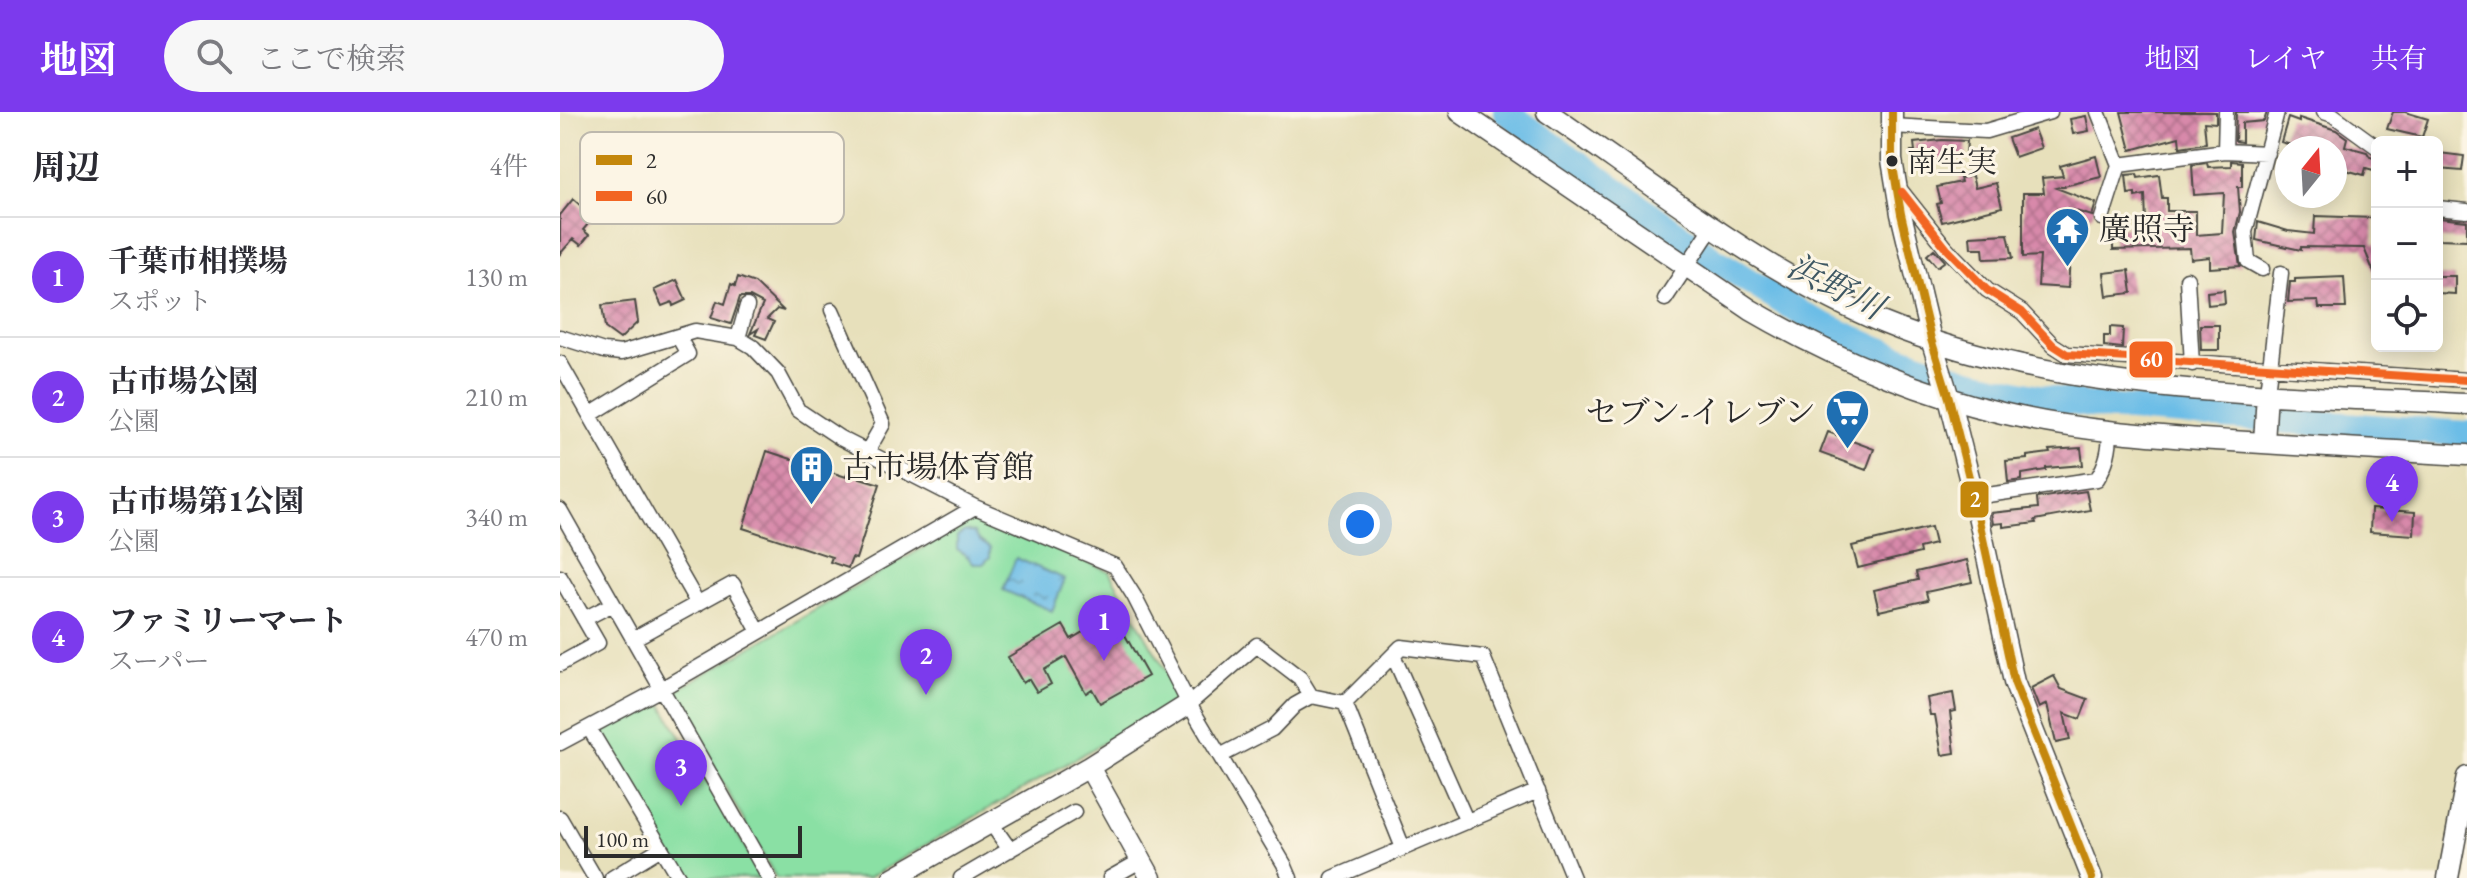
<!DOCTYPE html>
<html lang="ja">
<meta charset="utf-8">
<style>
:root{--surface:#fff;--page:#f7f7f7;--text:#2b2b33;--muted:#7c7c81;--line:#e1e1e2;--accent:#7c3aed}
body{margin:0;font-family:"EB Garamond","Noto Serif JP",serif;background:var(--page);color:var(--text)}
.controls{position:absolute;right:24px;top:24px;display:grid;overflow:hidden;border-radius:12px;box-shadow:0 4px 20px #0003}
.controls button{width:72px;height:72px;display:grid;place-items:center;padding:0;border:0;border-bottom:2px solid var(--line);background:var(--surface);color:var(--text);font:40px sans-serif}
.compass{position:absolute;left:1715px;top:24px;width:72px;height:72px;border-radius:50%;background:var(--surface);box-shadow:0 4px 20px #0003;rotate:18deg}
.scale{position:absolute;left:24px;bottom:20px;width:218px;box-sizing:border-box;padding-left:8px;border:4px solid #2b2b2b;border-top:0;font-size:22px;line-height:28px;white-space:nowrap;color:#2b2b2b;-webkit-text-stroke:6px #fcf5e5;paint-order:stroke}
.you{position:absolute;left:800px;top:412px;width:28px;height:28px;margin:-20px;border:6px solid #fff;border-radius:50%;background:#1a73e8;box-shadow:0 0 0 12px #1a73e833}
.badge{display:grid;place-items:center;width:52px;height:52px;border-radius:50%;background:var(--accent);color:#fff;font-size:26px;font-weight:700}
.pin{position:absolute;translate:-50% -66px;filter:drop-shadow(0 2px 4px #0008)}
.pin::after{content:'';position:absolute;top:42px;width:28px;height:24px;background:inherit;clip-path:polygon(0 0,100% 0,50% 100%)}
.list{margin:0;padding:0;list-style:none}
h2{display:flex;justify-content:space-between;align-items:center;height:104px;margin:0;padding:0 32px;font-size:34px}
h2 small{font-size:26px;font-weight:400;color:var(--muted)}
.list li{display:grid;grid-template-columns:52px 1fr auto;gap:24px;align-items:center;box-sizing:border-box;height:120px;padding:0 32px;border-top:2px solid var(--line)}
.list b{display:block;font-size:30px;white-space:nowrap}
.list p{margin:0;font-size:26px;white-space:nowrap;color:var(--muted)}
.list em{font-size:26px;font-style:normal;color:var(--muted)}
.icon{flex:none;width:44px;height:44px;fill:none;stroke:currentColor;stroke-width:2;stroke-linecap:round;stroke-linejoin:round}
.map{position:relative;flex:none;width:1907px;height:766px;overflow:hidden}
header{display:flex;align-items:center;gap:48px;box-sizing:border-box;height:112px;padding:0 40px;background:var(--accent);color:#fff}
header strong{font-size:38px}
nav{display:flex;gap:44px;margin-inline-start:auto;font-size:28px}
.search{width:560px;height:72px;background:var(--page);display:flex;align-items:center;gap:20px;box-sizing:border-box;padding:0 28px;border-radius:44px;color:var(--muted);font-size:30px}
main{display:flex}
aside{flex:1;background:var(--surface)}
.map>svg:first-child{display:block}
.green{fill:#8ae0a4;stroke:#5a8668;stroke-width:2}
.water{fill:url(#water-ripples);stroke:#4c7489;stroke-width:2}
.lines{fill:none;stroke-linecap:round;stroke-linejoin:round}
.river{stroke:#6cbde7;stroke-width:26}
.building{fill:url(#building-cross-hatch)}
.street-casing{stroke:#474641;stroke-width:17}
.secondary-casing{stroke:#474641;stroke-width:23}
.street{stroke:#fff;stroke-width:14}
.secondary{stroke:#fff;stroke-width:20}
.bus-1-casing{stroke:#fcf5e5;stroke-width:14}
.bus-2-casing{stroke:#fcf5e5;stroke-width:14}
.bus-1{stroke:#c4870b;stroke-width:8}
.bus-2{stroke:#f26522;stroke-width:8}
.bus-dot{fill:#2b2b2b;stroke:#fcf5e5;stroke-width:3}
.labels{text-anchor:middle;stroke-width:6;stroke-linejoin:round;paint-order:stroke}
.bus-label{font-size:30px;fill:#2b2b2b;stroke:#fcf5e5;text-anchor:start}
.poi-label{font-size:32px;fill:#2b2b2b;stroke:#fcf5e5;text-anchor:start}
.water-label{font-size:34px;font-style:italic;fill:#3e5763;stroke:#fcf5e5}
.key{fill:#fcf5e5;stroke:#bdb8ad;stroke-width:2}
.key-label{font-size:22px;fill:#2b2b2b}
.line-badge{stroke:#fcf5e5;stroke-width:3}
.badge-label{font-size:22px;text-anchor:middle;font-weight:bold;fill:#fff}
</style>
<header>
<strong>地図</strong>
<div class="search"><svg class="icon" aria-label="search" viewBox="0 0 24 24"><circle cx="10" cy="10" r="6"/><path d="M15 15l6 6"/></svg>ここで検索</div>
<nav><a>地図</a><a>レイヤ</a><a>共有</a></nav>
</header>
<main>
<aside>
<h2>周辺<small>4件</small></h2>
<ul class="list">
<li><span class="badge">1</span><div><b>千葉市相撲場</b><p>スポット</p></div><em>130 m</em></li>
<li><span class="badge">2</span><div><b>古市場公園</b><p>公園</p></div><em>210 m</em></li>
<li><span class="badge">3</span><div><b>古市場第1公園</b><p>公園</p></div><em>340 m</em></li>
<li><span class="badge">4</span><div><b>ファミリーマート</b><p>スーパー</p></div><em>470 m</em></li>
</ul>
</aside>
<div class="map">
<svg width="1907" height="766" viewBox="0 0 1907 766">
<defs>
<pattern id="water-ripples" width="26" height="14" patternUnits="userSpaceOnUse" patternTransform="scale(2)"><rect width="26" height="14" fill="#6cbde7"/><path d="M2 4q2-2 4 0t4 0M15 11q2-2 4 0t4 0" fill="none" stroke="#599abb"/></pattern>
<pattern id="building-cross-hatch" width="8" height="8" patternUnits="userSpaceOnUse" patternTransform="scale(2)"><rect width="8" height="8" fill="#d889aa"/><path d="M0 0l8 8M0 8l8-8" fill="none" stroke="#af708b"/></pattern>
</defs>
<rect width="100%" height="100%" fill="#fcf5e5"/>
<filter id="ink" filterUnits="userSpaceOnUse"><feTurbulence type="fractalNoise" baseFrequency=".0125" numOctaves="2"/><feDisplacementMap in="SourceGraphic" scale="16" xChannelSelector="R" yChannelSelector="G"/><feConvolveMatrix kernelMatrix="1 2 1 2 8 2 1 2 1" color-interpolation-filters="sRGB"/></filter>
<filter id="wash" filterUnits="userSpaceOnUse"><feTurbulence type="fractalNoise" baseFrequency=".006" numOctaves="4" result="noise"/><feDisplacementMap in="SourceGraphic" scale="32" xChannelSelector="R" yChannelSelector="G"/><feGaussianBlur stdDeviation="1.8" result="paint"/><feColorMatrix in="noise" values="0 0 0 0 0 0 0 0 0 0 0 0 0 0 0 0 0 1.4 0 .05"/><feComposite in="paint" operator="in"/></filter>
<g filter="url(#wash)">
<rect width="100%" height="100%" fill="#e7e0bb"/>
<path class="green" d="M 418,404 L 549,459 L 621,586 L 308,766 L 216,766 L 112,581 Z
M 99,587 L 203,766 L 123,766 L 39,622 Z"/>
<path class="water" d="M 405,419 L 414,421 L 420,429 L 430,436 L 430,445 L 423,452 L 414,452 L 406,443 L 397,437 L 397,424 Z
M 456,446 L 505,467 L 492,499 L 443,478 Z"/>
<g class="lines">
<path class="river" d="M 946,0 L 1155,148 L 1247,205 L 1310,234 L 1355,251 L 1409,269 L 1478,285 L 1542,295 L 1907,322"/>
</g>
<g id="blocks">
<path class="building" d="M 1561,0 L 1656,0 L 1656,11 L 1644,10 L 1646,31 L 1620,35 L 1619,25 L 1571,38 Z
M 1676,0 L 1707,0 L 1704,9 L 1682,11 L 1682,30 L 1675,29 Z
M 1833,0 L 1845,0 L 1868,7 L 1862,25 L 1827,17 Z
M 1526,4 L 1529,19 L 1513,22 L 1510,7 Z
M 1728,6 L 1739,10 L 1739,6 L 1776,18 L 1787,26 L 1785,34 L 1807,40 L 1810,45 L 1817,47 L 1817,59 L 1806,56 L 1804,63 L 1775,55 L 1775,36 L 1741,36 L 1721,30 Z
M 1474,17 L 1481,36 L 1455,45 L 1448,26 Z
M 1382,28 L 1407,29 L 1406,44 L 1384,43 L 1385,48 L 1353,52 L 1351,39 L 1355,39 L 1354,31 Z
M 1879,41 L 1904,44 L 1902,59 L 1878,57 Z
M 1536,44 L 1541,65 L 1496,76 L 1536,91 L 1532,104 L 1513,98 L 1508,176 L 1478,174 L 1480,144 L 1463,145 L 1463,81 L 1484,81 L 1482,66 L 1503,64 L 1500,54 Z
M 1671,49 L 1682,50 L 1682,75 L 1678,75 L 1680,100 L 1675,120 L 1680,154 L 1650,156 L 1650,145 L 1631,147 L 1630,136 L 1553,138 L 1553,116 L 1567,115 L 1567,110 L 1586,111 L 1585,83 L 1575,85 L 1575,81 L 1568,82 L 1566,63 L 1577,62 L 1578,66 L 1599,63 L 1602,86 L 1607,86 L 1607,99 L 1636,99 L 1636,123 L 1662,121 L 1664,81 L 1634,83 L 1632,53 L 1647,51 L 1648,55 L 1671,54 Z
M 1412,64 L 1415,76 L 1436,71 L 1442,95 L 1382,110 L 1377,92 L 1381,91 L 1377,75 L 1401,70 L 1400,66 Z
M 13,87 L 34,105 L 23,118 L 29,123 L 21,133 L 13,127 L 0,142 L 0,103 Z
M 1755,104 L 1814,106 L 1813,132 L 1817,131 L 1817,168 L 1804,136 L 1741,135 L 1741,138 L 1696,128 L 1698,110 L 1728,119 L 1754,122 Z
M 1879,106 L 1907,109 L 1907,128 L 1878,127 Z
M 1448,122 L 1453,146 L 1424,147 L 1423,136 L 1411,136 L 1410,124 Z
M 1374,137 L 1385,149 L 1377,155 L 1367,143 Z
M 1569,158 L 1572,181 L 1547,184 L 1544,161 Z
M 1877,164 L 1895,164 L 1895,182 L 1877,181 Z
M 178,165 L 195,171 L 224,199 L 217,197 L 207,207 L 214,210 L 206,227 L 195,223 L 198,217 L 190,222 L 203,192 L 190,185 L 180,185 L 171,212 L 151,206 L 157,189 L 165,192 L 171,172 L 175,174 Z
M 1784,165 L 1786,196 L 1759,196 L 1758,189 L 1728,190 L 1730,170 L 1735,170 L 1735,167 Z
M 117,168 L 126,188 L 113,194 L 112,190 L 102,194 L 94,178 Z
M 1664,178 L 1665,191 L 1648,193 L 1647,180 Z
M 75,189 L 78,210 L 60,227 L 45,216 L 42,193 Z
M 1640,213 L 1659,213 L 1659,238 L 1641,238 Z
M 1550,215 L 1563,216 L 1562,236 L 1544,234 L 1544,224 L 1550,224 Z
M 1268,320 L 1314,337 L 1306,358 L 1260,341 Z
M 1521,336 L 1523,353 L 1486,356 L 1486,358 L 1462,362 L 1462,368 L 1448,370 L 1446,349 L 1467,347 L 1467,344 L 1490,341 L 1489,338 Z
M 207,339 L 286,365 L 287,362 L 320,372 L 296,447 L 292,446 L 288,456 L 270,450 L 272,445 L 183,416 Z
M 1526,379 L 1530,398 L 1475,408 L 1476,411 L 1443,415 L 1443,411 L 1433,412 L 1431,401 L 1478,396 L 1477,386 Z
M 1811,397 L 1855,400 L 1854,423 L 1810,420 Z
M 1371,415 L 1375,432 L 1359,436 L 1360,441 L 1298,456 L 1292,434 Z
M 1407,448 L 1412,470 L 1366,480 L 1368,488 L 1319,499 L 1314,478 L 1358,468 L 1356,460 Z
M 547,491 L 588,564 L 540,591 L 532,577 L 526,581 L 506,545 L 484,558 L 491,572 L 477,580 L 469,567 L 463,571 L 448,545 L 503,513 L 511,527 L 538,511 L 531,500 Z
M 1494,564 L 1501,577 L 1528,587 L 1520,607 L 1504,601 L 1510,628 L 1496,631 L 1487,592 L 1479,596 L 1471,576 Z
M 1393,581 L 1396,599 L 1390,600 L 1395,641 L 1382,643 L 1375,603 L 1370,603 L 1367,586 Z"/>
</g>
</g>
<g filter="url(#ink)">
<use href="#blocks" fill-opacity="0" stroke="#474641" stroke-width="2"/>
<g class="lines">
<defs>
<path id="street" d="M 1538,0 L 1559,53 L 1542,106
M 1764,0 L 1773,3 L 1817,35
M 1331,14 L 1426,19 L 1490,0
M 1665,39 L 1666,0
M 1559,53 L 1665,39 L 1707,41
M 1338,75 L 1387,137 L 1427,178 L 1462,200 L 1493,233 L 1507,242 L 1907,268
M 1877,96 L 1907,99
M 1702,157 L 1688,149 L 1685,120 L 1717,0
M 1627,167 L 1632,252
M 1105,187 L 1153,114
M 272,198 L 323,312 L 307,340
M 0,225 L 44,239 L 61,241 L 135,219 L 178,226 L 193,235 L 218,261 L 238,298 L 280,326 L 415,395 L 555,454 L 574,484 L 629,592 L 724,752 L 730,766
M 178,226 L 187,194
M 0,251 L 138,492
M 1707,281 L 1721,161
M 30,303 L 128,242 L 118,224
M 1414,385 L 1537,367 C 1547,351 1550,337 1550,318
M 0,398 L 209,766
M 0,465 L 38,531 L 0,552
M 24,507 L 53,492
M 73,527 L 173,472 L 199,520
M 833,543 L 907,710
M 785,591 L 841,535 L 923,545 L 1013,766
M 785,591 L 843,736
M 629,592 L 697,533 L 740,566 L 751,584 L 785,591
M 29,616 L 119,766
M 0,631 L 101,577 L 415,395
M 660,644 L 712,617 L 735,593 L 751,584
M 0,706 L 35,766
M 431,711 L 450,738
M 52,766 L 101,736
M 401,766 L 514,700
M 550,766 L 582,748
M 773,766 L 978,679"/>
<path id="secondary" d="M 900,0 L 1191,198 C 1270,244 1353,280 1442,301 C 1517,319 1595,324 1671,329 C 1750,334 1828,339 1907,343
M 987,0 C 1091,71 1205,162 1321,210 C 1506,286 1711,281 1907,292
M 1332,0 L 1332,48 L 1341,102 L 1371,227 L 1389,286 L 1414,385 L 1454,570 L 1532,766
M 1704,331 L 1707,281
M 529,655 L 591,766
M 333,766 L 529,655 L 629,592
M 1888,766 L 1907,665"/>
</defs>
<use href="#street" class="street-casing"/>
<use href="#secondary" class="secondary-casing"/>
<use href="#street" class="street"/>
<use href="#secondary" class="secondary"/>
<defs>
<path id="bus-1" d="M 1332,0 L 1332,48 L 1341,102 L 1371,227 L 1389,286 L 1414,385 L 1454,570 L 1532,766"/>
<path id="bus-2" d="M 1342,80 L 1387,137 L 1427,178 L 1462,200 L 1493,233 L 1507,242 L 1907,268"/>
</defs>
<use href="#bus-1" class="bus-1-casing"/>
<use href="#bus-2" class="bus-2-casing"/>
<use href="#bus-1" class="bus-1"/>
<use href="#bus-2" class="bus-2"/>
</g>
</g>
<defs>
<symbol id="temple-pin" viewBox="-11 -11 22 30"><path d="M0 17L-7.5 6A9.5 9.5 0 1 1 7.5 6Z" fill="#1f6fb2" stroke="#fcf5e5"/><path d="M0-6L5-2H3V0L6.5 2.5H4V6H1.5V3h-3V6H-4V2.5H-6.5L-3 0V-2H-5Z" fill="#fff"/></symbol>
<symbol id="supermarket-pin" viewBox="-11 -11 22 30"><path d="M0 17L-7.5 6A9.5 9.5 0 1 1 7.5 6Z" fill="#1f6fb2" stroke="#fcf5e5"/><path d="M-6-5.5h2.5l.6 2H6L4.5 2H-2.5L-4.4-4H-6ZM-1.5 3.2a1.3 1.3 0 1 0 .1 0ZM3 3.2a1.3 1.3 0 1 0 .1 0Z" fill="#fff"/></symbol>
<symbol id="building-pin" viewBox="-11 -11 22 30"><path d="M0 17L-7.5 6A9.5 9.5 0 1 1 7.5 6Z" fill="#1f6fb2" stroke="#fcf5e5"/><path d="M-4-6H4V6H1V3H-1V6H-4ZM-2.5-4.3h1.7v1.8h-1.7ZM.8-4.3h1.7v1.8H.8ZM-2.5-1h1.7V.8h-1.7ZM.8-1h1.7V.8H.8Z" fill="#fff"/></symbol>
</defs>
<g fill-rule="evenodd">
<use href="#temple-pin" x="1482" y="92" width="51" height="69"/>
<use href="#supermarket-pin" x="1262" y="274" width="51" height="69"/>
<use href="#building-pin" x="226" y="330" width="51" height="69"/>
</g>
<circle class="bus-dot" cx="1332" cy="49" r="7"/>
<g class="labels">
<g class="bus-label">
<text x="1347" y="60">南生実</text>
</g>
<g class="poi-label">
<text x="1539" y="128">廣照寺</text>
<text x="1256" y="311" text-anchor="end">セブン-イレブン</text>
<text x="282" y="366">古市場体育館</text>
</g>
<g class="water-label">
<text transform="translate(1276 174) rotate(27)" y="12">浜野川</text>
</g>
</g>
<rect x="20" y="20" width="264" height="92" rx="12" class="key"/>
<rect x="36" y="43" width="36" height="10" fill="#c4870b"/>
<rect x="36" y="79" width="36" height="10" fill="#f26522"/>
<g class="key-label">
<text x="86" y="56">2</text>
<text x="86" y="92">60</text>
</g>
<g class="line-badge">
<rect x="1568" y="228" width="46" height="39" rx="8" fill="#f26522"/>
<rect x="1399" y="368" width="31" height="39" rx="8" fill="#c4870b"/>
</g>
<g class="badge-label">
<text x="1591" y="255">60</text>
<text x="1415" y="395">2</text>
</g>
</svg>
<div class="controls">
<button>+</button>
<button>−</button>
<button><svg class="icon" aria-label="locate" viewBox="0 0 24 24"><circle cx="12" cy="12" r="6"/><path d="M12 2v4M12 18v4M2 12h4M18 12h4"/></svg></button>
</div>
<svg class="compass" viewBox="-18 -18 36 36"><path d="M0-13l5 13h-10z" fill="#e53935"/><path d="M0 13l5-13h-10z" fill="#7c7c81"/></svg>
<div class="scale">100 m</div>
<div class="you"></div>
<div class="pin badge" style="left:544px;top:549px">1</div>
<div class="pin badge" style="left:366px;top:583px">2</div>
<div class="pin badge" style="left:121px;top:694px">3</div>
<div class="pin badge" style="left:1832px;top:410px">4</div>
</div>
</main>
